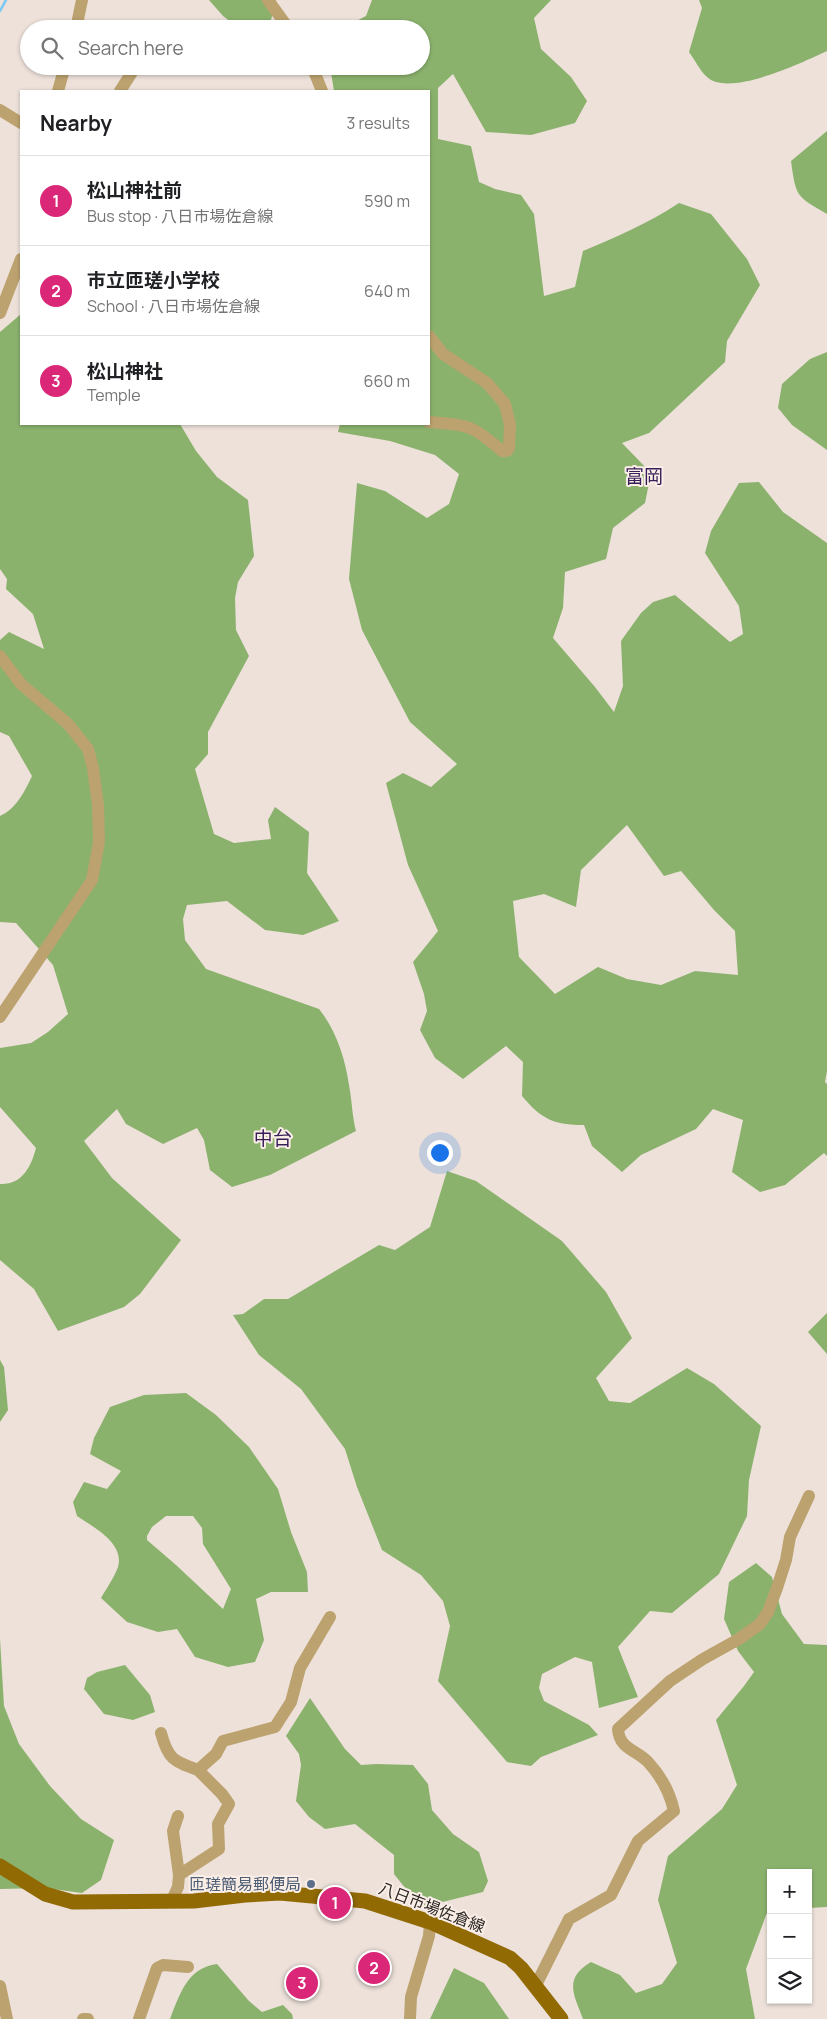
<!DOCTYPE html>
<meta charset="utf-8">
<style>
:root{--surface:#fff;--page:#f6f6f6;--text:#202124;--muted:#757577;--line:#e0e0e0;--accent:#db2777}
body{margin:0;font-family:Manrope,"Noto Sans JP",sans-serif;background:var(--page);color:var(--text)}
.controls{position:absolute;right:15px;bottom:15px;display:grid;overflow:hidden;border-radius:0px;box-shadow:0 1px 4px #0004}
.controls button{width:45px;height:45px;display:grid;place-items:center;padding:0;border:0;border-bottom:1px solid var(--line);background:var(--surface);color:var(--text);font:25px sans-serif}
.you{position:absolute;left:439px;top:1152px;width:18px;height:18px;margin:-12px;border:4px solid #fff;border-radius:50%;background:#1a73e8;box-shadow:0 0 0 8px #1a73e833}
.badge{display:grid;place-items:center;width:32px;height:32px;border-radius:50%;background:var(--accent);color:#fff;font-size:16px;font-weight:700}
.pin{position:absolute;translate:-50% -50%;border:2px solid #fff;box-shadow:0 1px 5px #0006}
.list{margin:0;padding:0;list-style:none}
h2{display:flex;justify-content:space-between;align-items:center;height:65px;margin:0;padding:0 20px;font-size:21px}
h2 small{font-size:16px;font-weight:400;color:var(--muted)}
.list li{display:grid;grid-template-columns:32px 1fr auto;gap:15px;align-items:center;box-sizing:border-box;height:90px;padding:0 20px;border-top:1px solid var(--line)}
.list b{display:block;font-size:19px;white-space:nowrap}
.list p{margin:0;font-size:16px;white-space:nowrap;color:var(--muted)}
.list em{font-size:16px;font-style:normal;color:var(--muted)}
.icon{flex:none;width:28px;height:28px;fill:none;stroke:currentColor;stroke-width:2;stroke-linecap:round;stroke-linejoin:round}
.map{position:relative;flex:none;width:827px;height:2019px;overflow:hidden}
.search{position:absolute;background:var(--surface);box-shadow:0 1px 4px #0004;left:20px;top:20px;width:410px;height:55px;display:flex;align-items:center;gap:12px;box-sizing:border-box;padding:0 18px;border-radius:28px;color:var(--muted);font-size:19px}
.panel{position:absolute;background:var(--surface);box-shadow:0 1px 4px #0004;left:20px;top:90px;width:410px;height:335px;border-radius:0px}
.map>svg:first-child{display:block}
.forest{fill:#8bb26d;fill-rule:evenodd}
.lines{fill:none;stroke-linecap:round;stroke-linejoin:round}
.stream{stroke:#77c7f7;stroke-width:2.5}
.minor{stroke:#bca26f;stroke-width:12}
.major{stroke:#916a04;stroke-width:15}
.service-dot{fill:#5c6f8a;stroke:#faeee7;stroke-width:2}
.labels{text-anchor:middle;stroke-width:4;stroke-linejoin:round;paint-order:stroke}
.service-label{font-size:16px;fill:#4e5e75;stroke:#faeee7;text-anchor:end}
.street-label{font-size:16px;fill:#2b2724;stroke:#faeee7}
.quarter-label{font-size:19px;fill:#361f59;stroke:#faeee7}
</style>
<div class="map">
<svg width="827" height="2019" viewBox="0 0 827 2019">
<rect width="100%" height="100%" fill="#ede1da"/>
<path class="forest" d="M 209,0 L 276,0 L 271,20 L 265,29 L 240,29 L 223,16 Z
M 372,0 L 551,0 L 534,18 L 541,49 L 571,77 L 587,101 L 575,123 L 531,135 L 486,132 L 453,74 L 438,88 L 438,139 L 471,146 L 479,182 L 495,189 L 521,195 L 534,214 L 544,296 L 575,287 L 583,251 C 616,237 649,223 679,203 L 711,214 L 747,259 L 760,285 L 727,341 L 725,362 L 649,433 L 622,443 L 651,473 L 645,503 L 613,528 L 606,559 L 565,572 L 563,608 L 553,638 L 595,687 L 614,712 L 623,686 L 621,641 L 641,613 L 653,602 L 675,595 L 730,642 L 743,634 L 739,606 L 705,553 L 711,531 L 739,483 L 759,482 L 783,512 L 827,543 L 827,1071 L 825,1082 L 827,1084 L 827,1156 L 824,1153 L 785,1185 L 760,1192 L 732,1172 L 743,1120 L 713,1109 L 696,1129 L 641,1155 L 622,1172 L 592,1146 L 584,1125 C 554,1125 541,1119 522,1096 L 523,1062 L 506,1046 L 463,1079 L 435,1058 L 420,1030 L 427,1011 L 424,994 L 413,962 L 438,931 L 408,865 L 386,783 L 403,773 L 431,787 L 457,764 L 410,722 L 362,630 L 349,579 L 357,483 L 385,491 L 427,518 L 449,504 L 459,474 L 435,455 L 390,441 L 338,432 L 340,424 L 429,424 L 429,91 L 334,91 L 330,66 L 421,66 L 421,29 L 341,29 L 366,16 ZM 627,825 L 664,876 L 681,871 L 714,910 L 735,931 L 738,975 L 695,971 L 661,985 L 627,979 L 598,967 L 555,994 L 519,957 L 513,901 L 544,894 L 576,907 L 581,870 Z
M 699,0 L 827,0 L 827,51 C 803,62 729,98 707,77 C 700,71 695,60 689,52 L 702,8 Z
M 827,131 L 827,214 C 796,196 796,197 791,161 Z
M 21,314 L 21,424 L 180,424 L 196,451 L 217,477 L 248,500 L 254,556 L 238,582 L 235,598 L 236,630 L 249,656 L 208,732 L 208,754 L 195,769 L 214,834 L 234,843 L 271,839 L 268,820 L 275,807 L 309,832 L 307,873 L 339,921 L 303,935 L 265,930 L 227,901 L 187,905 L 183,919 L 185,940 L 206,969 L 319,1009 C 336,1030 345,1058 349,1085 C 352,1100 352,1116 356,1131 L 270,1175 L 232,1187 L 210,1170 L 204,1140 L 197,1128 L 163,1144 L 126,1124 L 117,1109 L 84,1141 L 112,1178 L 181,1240 L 140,1294 L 124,1307 L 58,1331 L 34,1289 L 0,1260 L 0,1184 C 22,1185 31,1167 36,1148 L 0,1107 L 0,1048 L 31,1043 L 48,1032 L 68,1014 L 53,965 L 16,923 L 0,922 L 0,816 C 16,809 25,791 32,776 L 9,736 L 0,732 L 0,640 L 9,632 L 44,649 L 33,614 L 6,589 L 7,579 L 0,569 L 0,332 Z
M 827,352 L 827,450 L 792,425 L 778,408 L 782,384 L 810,359 Z
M 447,1171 L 476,1181 L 562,1241 L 606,1292 L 632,1338 L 596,1378 L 609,1401 L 630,1403 L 687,1368 L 714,1384 L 761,1426 L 749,1480 L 747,1516 L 719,1574 L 672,1613 L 650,1611 L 618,1647 L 638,1697 L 599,1708 L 592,1662 L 575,1657 L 542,1674 L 539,1688 L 544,1701 L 589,1725 L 598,1735 L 541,1757 L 531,1766 L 507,1762 L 438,1681 L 450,1626 L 443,1601 L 421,1575 L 382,1550 L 357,1487 L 345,1449 L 301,1389 L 259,1355 L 233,1315 L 243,1314 L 264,1299 L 288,1299 L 379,1245 L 395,1250 L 430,1227 Z
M 827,1313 L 827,1354 L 808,1332 Z
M 0,1360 L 4,1367 L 8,1410 L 0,1422 Z
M 186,1393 L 216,1415 L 249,1447 L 278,1489 L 291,1532 L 307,1572 L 308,1592 L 271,1592 L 256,1599 L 264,1640 L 255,1662 L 228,1667 L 195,1657 L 177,1629 L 158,1632 L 127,1622 L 101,1598 C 106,1589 114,1578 118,1567 C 125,1543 93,1527 77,1516 L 73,1502 L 84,1482 L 107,1489 L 121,1471 L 90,1454 L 94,1438 L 110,1407 L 144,1395 ZM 166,1516 L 193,1516 L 202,1528 L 203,1544 L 231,1589 L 223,1609 L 176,1565 L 147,1540 L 147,1536 L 152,1527 Z
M 756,1563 L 772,1577 L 782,1614 L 804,1644 L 827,1645 L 827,1907 L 808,1908 L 808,1873 L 771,1873 L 771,1910 L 768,1910 L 746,1969 L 755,2019 L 583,2019 C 574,1994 563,1979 591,1962 L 620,1975 L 636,1993 L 662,1984 L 677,1963 L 658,1900 L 668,1856 L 722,1809 L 737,1785 L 716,1720 L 744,1686 L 754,1672 L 738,1651 L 724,1619 L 729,1582 Z
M 0,1639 L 4,1706 L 19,1744 L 50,1786 L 81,1819 L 114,1840 L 101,1880 L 82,1893 L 45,1888 L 0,1889 Z
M 125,1665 L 150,1695 L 155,1712 L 133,1720 L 104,1714 L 84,1689 L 87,1678 L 97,1672 Z
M 310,1698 L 345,1749 L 361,1765 L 376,1764 L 413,1765 L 428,1784 L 432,1810 L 453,1834 L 479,1852 L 488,1881 L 483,1892 L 422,1907 L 414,1899 L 394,1874 L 394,1855 L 355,1824 L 325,1829 L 309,1817 L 296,1801 L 301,1765 L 299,1754 L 286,1736 Z
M 217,1964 L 249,2001 L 262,2012 L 283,2005 L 292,2014 L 293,2019 L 170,2019 C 180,1994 187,1968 217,1964 Z
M 454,1968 L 484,1983 L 509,2019 L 430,2019 Z"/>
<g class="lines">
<path class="stream" d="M 0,11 L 6,0"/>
<path class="minor" d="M 268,0 L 289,29
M 76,29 L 82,0
M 312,66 L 322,91
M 58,91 L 65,66
M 120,91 L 136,66
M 0,110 L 21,123
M 0,313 L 21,259
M 429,336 L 443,354 L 487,383 L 505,404 L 510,425 L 509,448 L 507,451 L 502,451 C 471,424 468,425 429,422
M 0,656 L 21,684 L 68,724 L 88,749 L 93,768 L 98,805 L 99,842 L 92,880 L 0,1017
M 161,1733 C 168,1759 173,1761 198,1770
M 179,1875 L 219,1849 L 218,1824 L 229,1804 L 222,1794 L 198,1770 L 216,1754 L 223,1741 L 275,1727 L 291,1702 L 300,1668 L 330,1617
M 171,1902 L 178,1887 L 179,1875 L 173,1831 L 178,1816
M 536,1985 L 569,1919 L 611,1895 L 638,1841 L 674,1811 C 670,1793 661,1776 648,1762 C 637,1750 619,1749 618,1729 L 670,1681 L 703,1659 L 739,1639 L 760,1624 L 768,1612 L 777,1588 L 786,1560 L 790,1537 L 809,1496
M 0,1986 L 7,2019
M 83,2019 L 88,2019
M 139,2019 L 157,1968 L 163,1965 L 188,1967
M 410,2019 L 411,1997 L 429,1936 L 430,1922"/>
<path class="major" d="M 0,1866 L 45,1894 L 73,1902 L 194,1901 L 245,1895 L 280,1893 L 365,1901 L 430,1922 L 510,1958 L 521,1968 L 561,2019"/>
</g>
<circle class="service-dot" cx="311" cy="1884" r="5"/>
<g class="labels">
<g class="service-label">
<text x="301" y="1890">匝瑳簡易郵便局</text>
</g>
<g class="street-label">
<text transform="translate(432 1907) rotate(21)" y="6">八日市場佐倉線</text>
</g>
<g class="quarter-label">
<text x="644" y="483">富岡</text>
<text x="273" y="1145">中台</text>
</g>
</g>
</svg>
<div class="controls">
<button>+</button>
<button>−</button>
<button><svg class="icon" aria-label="layers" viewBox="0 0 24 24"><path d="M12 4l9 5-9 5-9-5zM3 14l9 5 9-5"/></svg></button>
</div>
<div class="you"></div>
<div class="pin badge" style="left:335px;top:1903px">1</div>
<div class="pin badge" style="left:374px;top:1968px">2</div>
<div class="pin badge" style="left:302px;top:1983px">3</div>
<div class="search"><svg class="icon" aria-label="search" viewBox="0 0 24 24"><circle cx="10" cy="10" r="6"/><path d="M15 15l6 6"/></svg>Search here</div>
<section class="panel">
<h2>Nearby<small>3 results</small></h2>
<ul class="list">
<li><span class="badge">1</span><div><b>松山神社前</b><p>Bus stop · 八日市場佐倉線</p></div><em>590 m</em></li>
<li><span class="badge">2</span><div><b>市立匝瑳小学校</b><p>School · 八日市場佐倉線</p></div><em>640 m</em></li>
<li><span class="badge">3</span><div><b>松山神社</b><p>Temple</p></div><em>660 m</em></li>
</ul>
</section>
</div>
